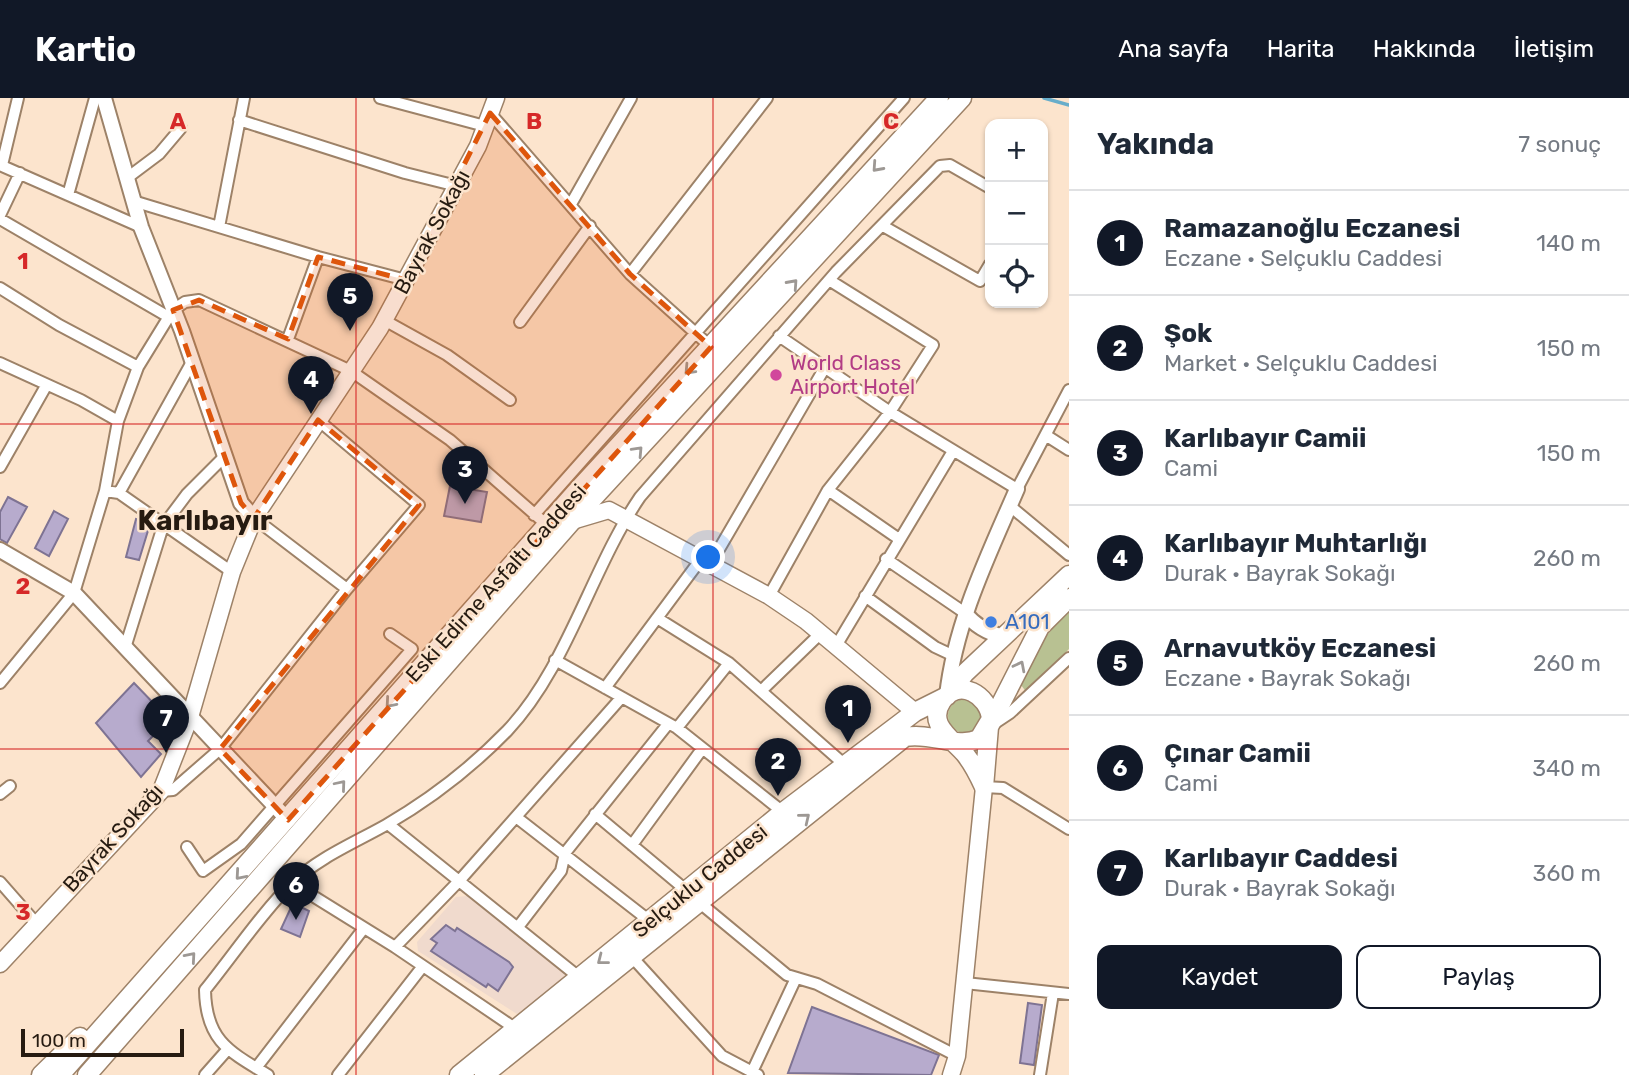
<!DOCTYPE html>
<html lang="tr">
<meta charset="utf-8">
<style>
:root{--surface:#fff;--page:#f6f6f7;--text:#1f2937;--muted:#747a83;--line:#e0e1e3;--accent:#111827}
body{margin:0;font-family:Rubik,sans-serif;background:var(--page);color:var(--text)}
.controls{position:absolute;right:21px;top:21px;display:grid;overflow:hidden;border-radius:14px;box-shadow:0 2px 5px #0004}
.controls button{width:63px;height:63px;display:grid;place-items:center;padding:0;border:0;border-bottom:2px solid var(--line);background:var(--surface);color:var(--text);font:35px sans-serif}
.scale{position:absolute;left:21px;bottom:18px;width:163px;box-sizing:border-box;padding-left:7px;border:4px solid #261b11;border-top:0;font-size:19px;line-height:24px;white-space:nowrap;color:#261b11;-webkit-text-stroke:5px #fce4cd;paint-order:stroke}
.you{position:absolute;left:709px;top:460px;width:24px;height:24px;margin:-18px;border:5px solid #fff;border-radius:50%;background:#1a73e8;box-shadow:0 0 0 10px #1a73e833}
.badge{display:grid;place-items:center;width:46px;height:46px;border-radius:50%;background:var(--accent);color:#fff;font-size:23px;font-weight:700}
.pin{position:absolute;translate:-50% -58px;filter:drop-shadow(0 2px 4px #0008)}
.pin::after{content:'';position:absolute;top:37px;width:24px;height:21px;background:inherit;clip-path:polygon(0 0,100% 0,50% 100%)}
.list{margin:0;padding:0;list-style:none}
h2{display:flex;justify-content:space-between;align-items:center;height:91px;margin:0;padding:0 28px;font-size:30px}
h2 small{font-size:23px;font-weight:400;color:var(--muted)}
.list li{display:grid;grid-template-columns:46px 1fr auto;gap:21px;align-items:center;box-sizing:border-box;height:105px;padding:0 28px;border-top:2px solid var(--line)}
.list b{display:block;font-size:26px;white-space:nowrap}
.list p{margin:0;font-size:23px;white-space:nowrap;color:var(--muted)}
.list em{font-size:23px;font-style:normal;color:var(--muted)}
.actions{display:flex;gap:14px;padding:21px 28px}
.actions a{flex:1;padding:16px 0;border:2px solid var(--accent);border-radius:14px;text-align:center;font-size:24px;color:var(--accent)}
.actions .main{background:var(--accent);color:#fff}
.icon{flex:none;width:38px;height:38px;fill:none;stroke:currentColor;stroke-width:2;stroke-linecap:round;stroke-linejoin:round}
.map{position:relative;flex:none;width:1069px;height:977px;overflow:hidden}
header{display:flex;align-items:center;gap:42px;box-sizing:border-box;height:98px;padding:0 35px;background:var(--accent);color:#fff}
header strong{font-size:33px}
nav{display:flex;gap:38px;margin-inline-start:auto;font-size:24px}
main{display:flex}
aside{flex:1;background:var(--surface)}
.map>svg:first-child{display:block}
.education{fill:#f0dacd}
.green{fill:#b8c192}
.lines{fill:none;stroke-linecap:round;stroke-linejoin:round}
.stream{stroke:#68adca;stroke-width:3.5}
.building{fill:#b7abcd;stroke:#7e7393;stroke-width:2}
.minor-casing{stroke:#9d8268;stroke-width:14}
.tertiary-casing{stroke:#9d8268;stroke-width:18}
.secondary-casing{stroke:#9d8268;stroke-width:19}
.primary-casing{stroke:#9d8268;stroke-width:21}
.trunk-casing{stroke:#9d8268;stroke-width:21}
.minor{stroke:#fff;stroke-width:10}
.tertiary{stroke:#fff;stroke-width:14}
.secondary{stroke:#fff;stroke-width:16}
.primary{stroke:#fff;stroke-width:18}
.trunk{stroke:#fff;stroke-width:18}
.oneway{stroke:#9d9894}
.marked{fill:#de560c;fill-opacity:0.2;stroke:#de560c;stroke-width:5;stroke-dasharray:14 9;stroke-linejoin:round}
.grid{fill:none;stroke:#d62828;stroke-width:2;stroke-opacity:0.55}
.hotel-dot{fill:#d1479c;stroke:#fce4cd;stroke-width:2.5}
.shop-dot{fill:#3f7fe0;stroke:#fce4cd;stroke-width:2.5}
.labels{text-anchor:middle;stroke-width:5;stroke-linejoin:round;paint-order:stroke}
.street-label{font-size:21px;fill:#261b11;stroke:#fce4cd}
.hotel-label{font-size:21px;fill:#b23c85;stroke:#fce4cd;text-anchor:start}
.shop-label{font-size:21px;fill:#366cbe;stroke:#fce4cd;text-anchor:start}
.district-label{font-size:28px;font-weight:bold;fill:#261b11;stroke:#fce4cd}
.grid-label{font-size:23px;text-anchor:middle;font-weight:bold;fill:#d62828;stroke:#fce4cd;stroke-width:5;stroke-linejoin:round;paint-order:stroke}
</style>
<header>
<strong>Kartio</strong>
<nav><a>Ana sayfa</a><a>Harita</a><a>Hakkında</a><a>İletişim</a></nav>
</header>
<main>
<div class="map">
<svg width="1069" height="977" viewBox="0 0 1069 977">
<rect width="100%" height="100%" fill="#fce4cd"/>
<path class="education" d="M 467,798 L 564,873 L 565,881 L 517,916 L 418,853 L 417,844 L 456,799 Z"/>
<path class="green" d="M 1069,514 L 1069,551 L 1027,595 L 1021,587 C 1025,561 1050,531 1069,514 Z
M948 618a17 17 0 1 1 34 0a17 17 0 1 1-34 0Z"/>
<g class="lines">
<path class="stream" d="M 1044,0 L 1069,7"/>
</g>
<path class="building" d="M 450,388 L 487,394 L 481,424 L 444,418 Z
M 8,399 L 27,409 L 7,445 L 0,441 L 0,414 Z
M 54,413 L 68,421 L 49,458 L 35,450 Z
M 136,421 L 150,426 L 139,462 L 126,459 Z
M 134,585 L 161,613 L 164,627 L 148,643 L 161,656 L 141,679 L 96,625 Z
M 293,805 L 309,813 L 300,839 L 281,831 Z
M 446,827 L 455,833 L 457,830 L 509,864 L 513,869 L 498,893 L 488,886 L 486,889 L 431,853 L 437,845 L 431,841 Z
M 1028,905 L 1042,907 L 1034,967 L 1020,965 Z
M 812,909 L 939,957 L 931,977 L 788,975 Z"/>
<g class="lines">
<defs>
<path id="minor" d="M 380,0 L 485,28
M 490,15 L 630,176 L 711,249
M 239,22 L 405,75 L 457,88
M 0,67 L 141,129
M 2,67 L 18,0
M 127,80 L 159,56 L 181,30
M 68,97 L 95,0
M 133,103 L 318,159 L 406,182
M 571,106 L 631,0
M 0,117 L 20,75
M 0,121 L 167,218
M 883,128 L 980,183 L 990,166
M 219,129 L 244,0
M 630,176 L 767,0
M 0,190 L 59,227 L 138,269
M 384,222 L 447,257 L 510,302
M 520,224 L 590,128
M 779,238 L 890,314 L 1017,391 L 1069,292
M 288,241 L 318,159
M 0,265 L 81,302 L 118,323
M 1047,338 L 1069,352
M 0,369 L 46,288
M 828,392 L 899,441
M 105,393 L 119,395 L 192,264
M 119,395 L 232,474
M 1010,408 L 1069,457
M 534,417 L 904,0
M 254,420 L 347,491
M 886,461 L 965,515
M 711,465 L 824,271
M 769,498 L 828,392 L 890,314 L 933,247 L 829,182
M 865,498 L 935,549 L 952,557
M 657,520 L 729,565 L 845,667
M 836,548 L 953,353
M 125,550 L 163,428 L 187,396 L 225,358
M 555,562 L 677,630 L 783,714
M 0,585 L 74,495 L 105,393 L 118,323 L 138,269 L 173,212 L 185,204 L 199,202 L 351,273 L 450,342 L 547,427
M 605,590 L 701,461
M 761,593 L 821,535
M 992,627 L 1010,615 L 1069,560
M 677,630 L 729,565
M 984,689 L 1003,690 L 1069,731
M 161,693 L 173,692 L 220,651 L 347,491 L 419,407 L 318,322
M 0,696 L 10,688
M 595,716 L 687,793
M 516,719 L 651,824
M 388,726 L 580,880
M 632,747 L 702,651
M 187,749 L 203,773 L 241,746 L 412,551 L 390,536
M 0,784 L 36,825
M 292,785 L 395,849 L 516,931
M 700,805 L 787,877 L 817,886 L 957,958
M 518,829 L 561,773 L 565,755 L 668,626
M 395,849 L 460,782 L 621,600
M 632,859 L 722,958 L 758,977
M 965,885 L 1069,896
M 256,970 L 364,830
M 752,974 L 796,880
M 205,977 L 228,951
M 268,977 C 228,953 206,942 205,892 C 231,860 263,813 292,785 C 318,760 354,745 386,727 C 429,702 472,669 507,633 C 567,570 591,471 640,399 L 836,174 L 940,68 L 950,67 L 990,90
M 338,977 L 423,868
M 1040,977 L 1053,895"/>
<path id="tertiary" d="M 104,0 L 141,129 L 182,233 L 241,405 L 254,420
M 0,452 L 74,495 L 288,722
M 965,515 C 975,528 988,535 1004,539
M 947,598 C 955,525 988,458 1017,391"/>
<path id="secondary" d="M 572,423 L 609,412 L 769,498 L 806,523 L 915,614
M 0,866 L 161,693 L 190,619 L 232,474 L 254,420 L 380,230 L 478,48 L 496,0
M 951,977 L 957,958 L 984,689"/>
<path id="primary" d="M 984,689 L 989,629 L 1040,529 L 1069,500
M 459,977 L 783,714 L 915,614 L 947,598 L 965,575 L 1069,477
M 484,977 L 905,639 C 933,634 956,651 979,641 L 991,621 C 989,597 959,579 942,603 C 926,627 953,641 965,656 C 973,666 979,678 984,689"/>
<path id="trunk" d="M 41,977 L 80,939
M 60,977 L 576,394 L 939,0
M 87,977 L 572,423 L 962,0"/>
</defs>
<use href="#minor" class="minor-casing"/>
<use href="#tertiary" class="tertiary-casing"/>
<use href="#secondary" class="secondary-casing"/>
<use href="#primary" class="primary-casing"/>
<use href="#trunk" class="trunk-casing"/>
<use href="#minor" class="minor"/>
<use href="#tertiary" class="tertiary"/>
<use href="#secondary" class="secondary"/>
<use href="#primary" class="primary"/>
<use href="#trunk" class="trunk"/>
</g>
<defs><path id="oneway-chevron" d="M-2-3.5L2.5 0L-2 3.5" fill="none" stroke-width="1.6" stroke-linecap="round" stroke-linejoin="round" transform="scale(1.75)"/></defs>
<g class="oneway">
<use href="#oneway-chevron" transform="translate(877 69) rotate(132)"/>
<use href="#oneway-chevron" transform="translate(793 186) rotate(-48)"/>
<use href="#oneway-chevron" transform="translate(689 272) rotate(133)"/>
<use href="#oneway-chevron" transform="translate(638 353) rotate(-47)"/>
<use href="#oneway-chevron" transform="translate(1020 568) rotate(-63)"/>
<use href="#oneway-chevron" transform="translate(390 605) rotate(131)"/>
<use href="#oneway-chevron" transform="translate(341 687) rotate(-50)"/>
<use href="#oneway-chevron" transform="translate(805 720) rotate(-39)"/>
<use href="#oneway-chevron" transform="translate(240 777) rotate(131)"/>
<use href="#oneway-chevron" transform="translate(191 859) rotate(-49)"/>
<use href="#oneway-chevron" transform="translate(602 862) rotate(142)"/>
</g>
<path class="marked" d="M 490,15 L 630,176 L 711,249 L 288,722 L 220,651 L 419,407 L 318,322 L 254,420 L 241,405 L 173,212 L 199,202 L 288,241 L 318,159 L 406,182 Z"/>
<path class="grid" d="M 356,0 L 356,977M 713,0 L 713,977M 0,326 L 1069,326M 0,651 L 1069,651"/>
<circle class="hotel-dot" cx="776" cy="277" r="7"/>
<circle class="shop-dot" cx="991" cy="524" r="7"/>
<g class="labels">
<g class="street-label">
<text transform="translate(432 134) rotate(-62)" y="7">Bayrak Sokağı</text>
<text transform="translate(496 485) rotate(-48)" y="7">Eski Edirne Asfaltı Caddesi</text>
<text transform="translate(113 740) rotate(-48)" y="7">Bayrak Sokağı</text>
<text transform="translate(700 783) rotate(-39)" y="7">Selçuklu Caddesi</text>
</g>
<g class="hotel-label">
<text x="790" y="272">World Class<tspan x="790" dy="24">Airport Hotel</tspan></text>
</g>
<g class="shop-label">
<text x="1005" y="531">A101</text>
</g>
<g class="district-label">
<text x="205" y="432">Karlıbayır</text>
</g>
</g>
<g class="grid-label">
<text x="178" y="31">A</text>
<text x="534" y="31">B</text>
<text x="891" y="31">C</text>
<text x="23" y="171">1</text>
<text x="23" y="496">2</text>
<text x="23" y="822">3</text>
</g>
</svg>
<div class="controls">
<button>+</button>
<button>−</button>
<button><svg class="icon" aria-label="locate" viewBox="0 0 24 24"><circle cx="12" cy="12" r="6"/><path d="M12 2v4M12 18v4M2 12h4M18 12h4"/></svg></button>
</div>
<div class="scale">100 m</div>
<div class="you"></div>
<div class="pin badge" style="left:848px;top:645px">1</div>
<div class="pin badge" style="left:778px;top:698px">2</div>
<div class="pin badge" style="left:465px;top:406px">3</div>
<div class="pin badge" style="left:311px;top:316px">4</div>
<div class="pin badge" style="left:350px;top:233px">5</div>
<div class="pin badge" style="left:296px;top:822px">6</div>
<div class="pin badge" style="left:166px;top:655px">7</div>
</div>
<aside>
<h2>Yakında<small>7 sonuç</small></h2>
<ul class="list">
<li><span class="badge">1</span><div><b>Ramazanoğlu Eczanesi</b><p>Eczane · Selçuklu Caddesi</p></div><em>140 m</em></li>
<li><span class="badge">2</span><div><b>Şok</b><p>Market · Selçuklu Caddesi</p></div><em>150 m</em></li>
<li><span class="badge">3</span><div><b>Karlıbayır Camii</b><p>Cami</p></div><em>150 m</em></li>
<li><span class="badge">4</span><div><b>Karlıbayır Muhtarlığı</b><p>Durak · Bayrak Sokağı</p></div><em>260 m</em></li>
<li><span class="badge">5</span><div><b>Arnavutköy Eczanesi</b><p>Eczane · Bayrak Sokağı</p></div><em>260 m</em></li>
<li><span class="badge">6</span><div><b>Çınar Camii</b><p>Cami</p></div><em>340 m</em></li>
<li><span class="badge">7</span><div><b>Karlıbayır Caddesi</b><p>Durak · Bayrak Sokağı</p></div><em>360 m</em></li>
</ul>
<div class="actions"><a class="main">Kaydet</a><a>Paylaş</a></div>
</aside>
</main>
